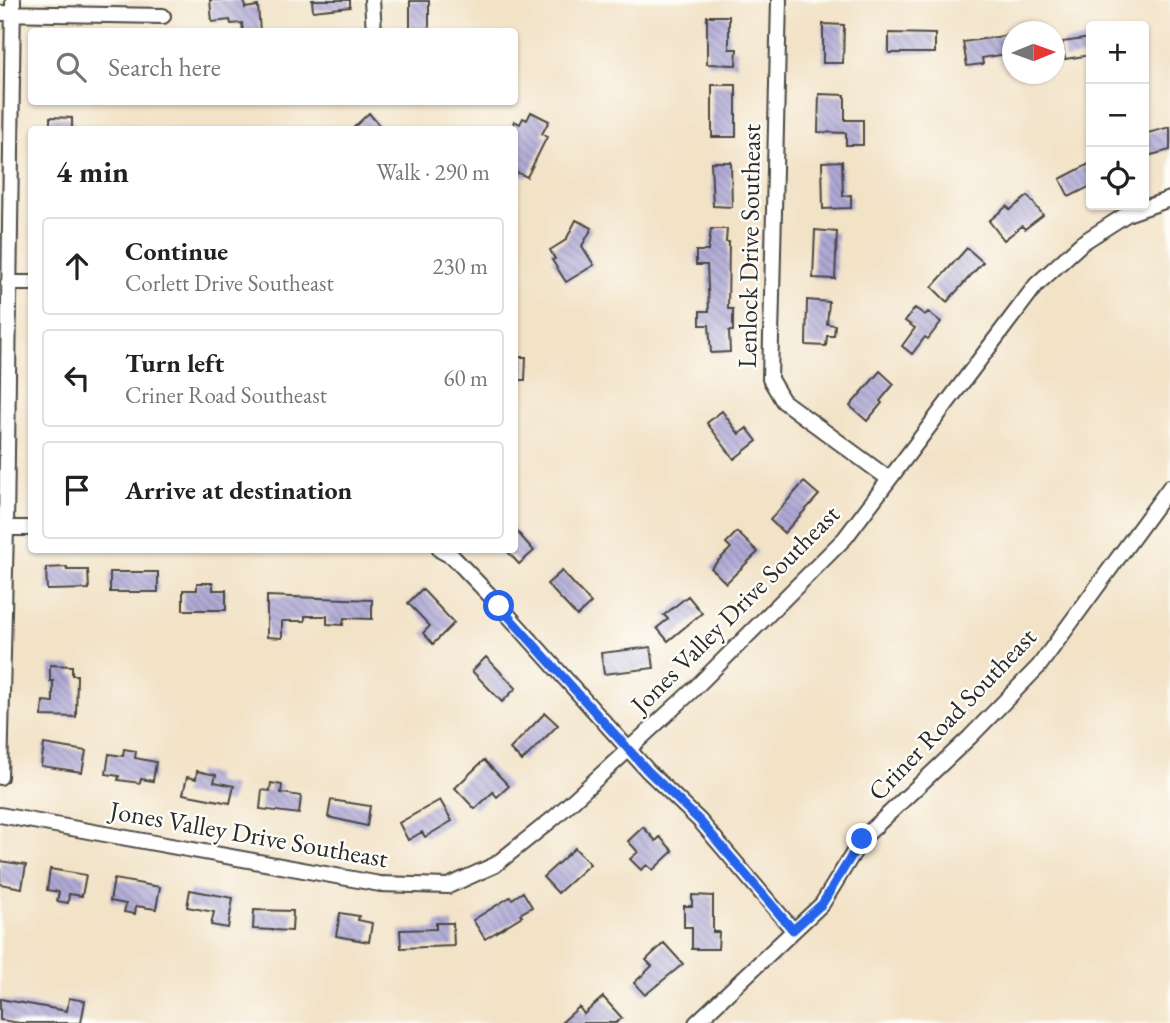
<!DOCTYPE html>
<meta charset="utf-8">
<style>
:root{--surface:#fff;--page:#f2f2f2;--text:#222;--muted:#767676;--line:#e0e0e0}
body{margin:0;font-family:"EB Garamond",serif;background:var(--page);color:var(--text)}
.controls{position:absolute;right:21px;top:21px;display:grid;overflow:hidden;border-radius:7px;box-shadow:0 2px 5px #0004}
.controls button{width:63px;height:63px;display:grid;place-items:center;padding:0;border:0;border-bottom:2px solid var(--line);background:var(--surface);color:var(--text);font:35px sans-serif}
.compass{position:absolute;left:1002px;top:21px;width:63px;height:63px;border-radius:50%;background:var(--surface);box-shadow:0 2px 5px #0004;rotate:89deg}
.stop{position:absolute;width:21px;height:21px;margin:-16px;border:5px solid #2563eb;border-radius:50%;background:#fff}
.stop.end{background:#2563eb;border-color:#fff;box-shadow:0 2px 7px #0008}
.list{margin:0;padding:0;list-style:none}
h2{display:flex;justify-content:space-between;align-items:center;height:91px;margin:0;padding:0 28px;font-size:30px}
h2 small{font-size:23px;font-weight:400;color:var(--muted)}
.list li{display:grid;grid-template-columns:46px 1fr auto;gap:21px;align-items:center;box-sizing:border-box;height:98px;margin:0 14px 14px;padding:0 14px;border:2px solid var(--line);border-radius:7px}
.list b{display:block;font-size:26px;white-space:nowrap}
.list p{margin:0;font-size:23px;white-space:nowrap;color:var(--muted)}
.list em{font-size:23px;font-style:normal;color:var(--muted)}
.icon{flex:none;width:38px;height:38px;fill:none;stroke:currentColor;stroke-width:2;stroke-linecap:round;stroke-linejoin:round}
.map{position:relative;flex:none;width:1170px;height:1023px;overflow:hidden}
.search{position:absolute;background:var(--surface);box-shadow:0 2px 5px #0004;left:28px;top:28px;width:490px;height:77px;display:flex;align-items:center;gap:18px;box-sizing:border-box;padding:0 24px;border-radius:7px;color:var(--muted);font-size:26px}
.panel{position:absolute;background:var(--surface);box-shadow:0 2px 5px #0004;left:28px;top:126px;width:490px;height:427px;border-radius:7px}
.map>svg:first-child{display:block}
.building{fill:url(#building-back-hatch)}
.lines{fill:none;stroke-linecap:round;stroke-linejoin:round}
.street-casing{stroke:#494642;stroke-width:18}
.street{stroke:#fff;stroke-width:14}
.route{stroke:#2563eb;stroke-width:9}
.labels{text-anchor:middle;stroke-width:5;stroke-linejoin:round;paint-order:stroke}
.street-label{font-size:26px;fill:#2b2b2b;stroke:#fdfcf7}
</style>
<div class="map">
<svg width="1170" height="1023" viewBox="0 0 1170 1023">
<defs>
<pattern id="building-back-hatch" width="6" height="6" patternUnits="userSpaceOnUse" patternTransform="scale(1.75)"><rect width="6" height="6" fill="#afa9d5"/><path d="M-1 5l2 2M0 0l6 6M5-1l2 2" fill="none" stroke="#8f8aad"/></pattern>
</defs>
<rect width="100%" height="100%" fill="#fdfcf7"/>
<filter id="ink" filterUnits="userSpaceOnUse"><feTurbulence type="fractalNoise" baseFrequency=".0143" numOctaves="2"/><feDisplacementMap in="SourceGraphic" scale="14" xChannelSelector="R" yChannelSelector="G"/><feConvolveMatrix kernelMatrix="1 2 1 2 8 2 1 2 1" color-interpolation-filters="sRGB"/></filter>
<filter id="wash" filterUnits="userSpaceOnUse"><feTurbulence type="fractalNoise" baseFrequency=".00686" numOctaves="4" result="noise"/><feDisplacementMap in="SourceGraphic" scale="28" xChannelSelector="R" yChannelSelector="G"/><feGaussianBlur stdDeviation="1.57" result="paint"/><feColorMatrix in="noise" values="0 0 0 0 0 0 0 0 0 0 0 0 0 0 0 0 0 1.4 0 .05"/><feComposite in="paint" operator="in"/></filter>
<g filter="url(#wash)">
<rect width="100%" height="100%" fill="#f2e2c6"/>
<g id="blocks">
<path class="building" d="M 210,0 L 244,0 L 245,8 L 258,6 L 260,32 L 243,32 L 242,23 L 231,24 L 230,20 L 212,22 Z
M 312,0 L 350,0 L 350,7 L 313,11 Z
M 410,1 L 429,1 L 429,32 L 414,32 L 414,28 L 410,28 Z
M 707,16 L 729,16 L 729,49 L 737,49 L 736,65 L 707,64 Z
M 823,24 L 844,25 L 843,63 L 823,63 Z
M 889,33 L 935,34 L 935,53 L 889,53 Z
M 1010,35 L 1012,53 L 982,58 L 983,64 L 967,66 L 963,42 Z
M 1091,38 L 1091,55 L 1065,59 L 1062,42 Z
M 712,85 L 736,85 L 736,137 L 712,137 Z
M 819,94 L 845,95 L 845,120 L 863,120 L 863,145 L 846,145 L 846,133 L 818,132 Z
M 531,112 L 549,121 L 542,134 L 547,137 L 527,177 L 514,171 L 514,121 L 520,124 L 523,118 L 527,120 Z
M 369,113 L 383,130 L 351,130 Z
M 50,117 L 72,118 L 72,130 L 50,130 Z
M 1170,127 L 1170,150 L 1144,157 L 1144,134 Z
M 842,161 L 843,196 L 851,195 L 851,208 L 823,209 L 822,162 Z
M 711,162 L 731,162 L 732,207 L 713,206 Z
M 1091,163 L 1091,186 L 1069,197 L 1060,179 Z
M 1028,196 L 1043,215 L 1025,229 L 1022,226 L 1004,240 L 989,221 L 1007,206 L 1010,210 Z
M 576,220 L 592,228 L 582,246 L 594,265 L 566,282 L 552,260 L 555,259 L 550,250 L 566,240 Z
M 711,229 L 727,229 L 726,242 L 729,242 L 728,309 L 733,309 L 733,331 L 729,331 L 730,352 L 711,353 L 709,325 L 700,325 L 700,311 L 709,311 L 707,265 L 696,265 L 696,251 L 708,251 Z
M 815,230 L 837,232 L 835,279 L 813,278 Z
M 967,248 L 983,262 L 947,302 L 932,287 Z
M 807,300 L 829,302 L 827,324 L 835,325 L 834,336 L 827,336 L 826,346 L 806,345 Z
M 915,308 L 925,315 L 928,312 L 941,322 L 928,339 L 925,337 L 912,354 L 902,346 L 915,328 L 905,321 Z
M 514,357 L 526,357 L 525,380 L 514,380 Z
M 880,371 L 894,384 L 880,401 L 882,403 L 867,421 L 850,406 Z
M 722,411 L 739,434 L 747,428 L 757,441 L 734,459 L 707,423 Z
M 804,482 L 819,495 L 784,533 L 770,520 Z
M 514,528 L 534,551 L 519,564 L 506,550 L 514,550 Z
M 737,532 L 758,552 L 726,583 L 711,568 L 731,548 L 726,543 Z
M 67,567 L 67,570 L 88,570 L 89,589 L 47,590 L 46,568 Z
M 562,571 L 591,603 L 577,616 L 547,584 Z
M 110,572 L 158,572 L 158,592 L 110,592 Z
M 197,583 L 213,583 L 213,590 L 226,590 L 226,610 L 183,610 L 183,590 L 197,590 Z
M 422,589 L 454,623 L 433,644 L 423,633 L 430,626 L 408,603 Z
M 267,596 L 372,600 L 372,619 L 344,618 L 343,625 L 327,624 L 327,616 L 305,616 L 305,621 L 282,621 L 282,638 L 267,637 Z
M 688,596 L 702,613 L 668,641 L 657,628 L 668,619 L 664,615 Z
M 651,647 L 654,668 L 604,674 L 601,653 Z
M 486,657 L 516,688 L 502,702 L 472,671 Z
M 50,665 L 72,666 L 72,675 L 77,675 L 76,717 L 42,716 L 43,701 L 53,702 L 53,681 L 50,681 Z
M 545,713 L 558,725 L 522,761 L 510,749 Z
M 44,744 L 86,751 L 82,772 L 41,766 Z
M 124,749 L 136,751 L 135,758 L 156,762 L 153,781 L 141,779 L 140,783 L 118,780 L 119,776 L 106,774 L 109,754 L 123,756 Z
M 484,760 L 509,786 L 497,797 L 493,792 L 475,809 L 455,788 Z
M 197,771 L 216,775 L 214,782 L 234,786 L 230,803 L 183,794 L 187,777 L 196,779 Z
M 271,783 L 282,785 L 281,793 L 301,796 L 299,814 L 260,809 L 262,790 L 270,791 Z
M 331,800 L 370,806 L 367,826 L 328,817 Z
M 440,800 L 452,821 L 425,837 L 422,832 L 408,840 L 399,823 Z
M 643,827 L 656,841 L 660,837 L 673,851 L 653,870 L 647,865 L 641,870 L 630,859 L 638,852 L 628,841 Z
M 575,848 L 590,864 L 558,893 L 543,877 Z
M 0,861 L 26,865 L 22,888 L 0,884 Z
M 50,869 L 86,875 L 82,896 L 69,894 L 68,903 L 57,901 L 59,892 L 47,890 Z
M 114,879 L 160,887 L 156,909 L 136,906 L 135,914 L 124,912 L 126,904 L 110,901 Z
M 190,890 L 233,898 L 228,928 L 211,925 L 214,912 L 187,907 Z
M 523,892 L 532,907 L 520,914 L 522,916 L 485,939 L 473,920 L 510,897 L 512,899 Z
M 692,895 L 713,896 L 713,932 L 719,932 L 718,949 L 692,949 L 692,927 L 684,927 L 684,906 L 692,906 Z
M 254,910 L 293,911 L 292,931 L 253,929 Z
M 340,913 L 359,916 L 358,920 L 372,923 L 369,942 L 336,936 Z
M 436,923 L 453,923 L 454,946 L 401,948 L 400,930 L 436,929 Z
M 664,943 L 683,964 L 645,995 L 634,983 L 652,966 L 646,960 Z
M 603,997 L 622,1018 L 616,1023 L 561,1023 L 579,1007 L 584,1014 Z
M 69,998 L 85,1001 L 81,1023 L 20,1023 L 0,1020 L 0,999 L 67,1011 Z"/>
</g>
</g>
<g filter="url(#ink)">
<use href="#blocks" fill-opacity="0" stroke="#494642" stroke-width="2"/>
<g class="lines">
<defs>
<path id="street" d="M 372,0 L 374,32
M 779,0 L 770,379 L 783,401 L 889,479
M 0,13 L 163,16
M 8,283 L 32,283
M 6,528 L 32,528
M 440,550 L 453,557 L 499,605 L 648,771 L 700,821 L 793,930
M 0,777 L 6,528 L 13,0
M 0,815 L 380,884 L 448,886 L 495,865 L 555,817 L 693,690 L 845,538 L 1036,285 L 1082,243 L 1127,214 L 1170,199
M 696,1023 L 822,904 L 862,839 L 970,737 L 1039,666 L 1170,487"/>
</defs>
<use href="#street" class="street-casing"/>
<use href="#street" class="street"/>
</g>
</g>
<g class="lines" filter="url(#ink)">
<path class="route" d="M 499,606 L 648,771 L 700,821 L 793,930 L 822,904 L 862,839"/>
</g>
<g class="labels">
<g class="street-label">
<text transform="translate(749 246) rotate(-89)" y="9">Lenlock Drive Southeast</text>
<text transform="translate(735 609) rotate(-45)" y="9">Jones Valley Drive Southeast</text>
<text transform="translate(952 714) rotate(-46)" y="9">Criner Road Southeast</text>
<text transform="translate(249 834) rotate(10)" y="9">Jones Valley Drive Southeast</text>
</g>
</g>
</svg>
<div class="controls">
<button>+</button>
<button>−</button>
<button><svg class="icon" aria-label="locate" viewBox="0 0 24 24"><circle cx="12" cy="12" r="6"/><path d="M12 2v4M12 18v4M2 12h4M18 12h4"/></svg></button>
</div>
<svg class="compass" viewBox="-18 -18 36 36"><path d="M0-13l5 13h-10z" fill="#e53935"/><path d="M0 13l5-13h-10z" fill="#767676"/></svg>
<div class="stop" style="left:499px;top:606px"></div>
<div class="stop end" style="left:862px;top:839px"></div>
<div class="search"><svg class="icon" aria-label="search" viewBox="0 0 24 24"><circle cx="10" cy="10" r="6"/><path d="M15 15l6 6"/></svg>Search here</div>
<section class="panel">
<h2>4 min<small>Walk · 290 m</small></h2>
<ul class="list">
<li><svg class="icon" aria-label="ahead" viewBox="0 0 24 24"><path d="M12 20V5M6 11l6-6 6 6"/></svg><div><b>Continue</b><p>Corlett Drive Southeast</p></div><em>230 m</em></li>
<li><svg class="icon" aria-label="left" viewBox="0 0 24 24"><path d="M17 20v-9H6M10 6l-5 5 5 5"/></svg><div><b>Turn left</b><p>Criner Road Southeast</p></div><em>60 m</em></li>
<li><svg class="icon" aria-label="arrive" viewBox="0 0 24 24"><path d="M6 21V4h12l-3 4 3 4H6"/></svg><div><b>Arrive at destination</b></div></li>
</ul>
</section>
</div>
